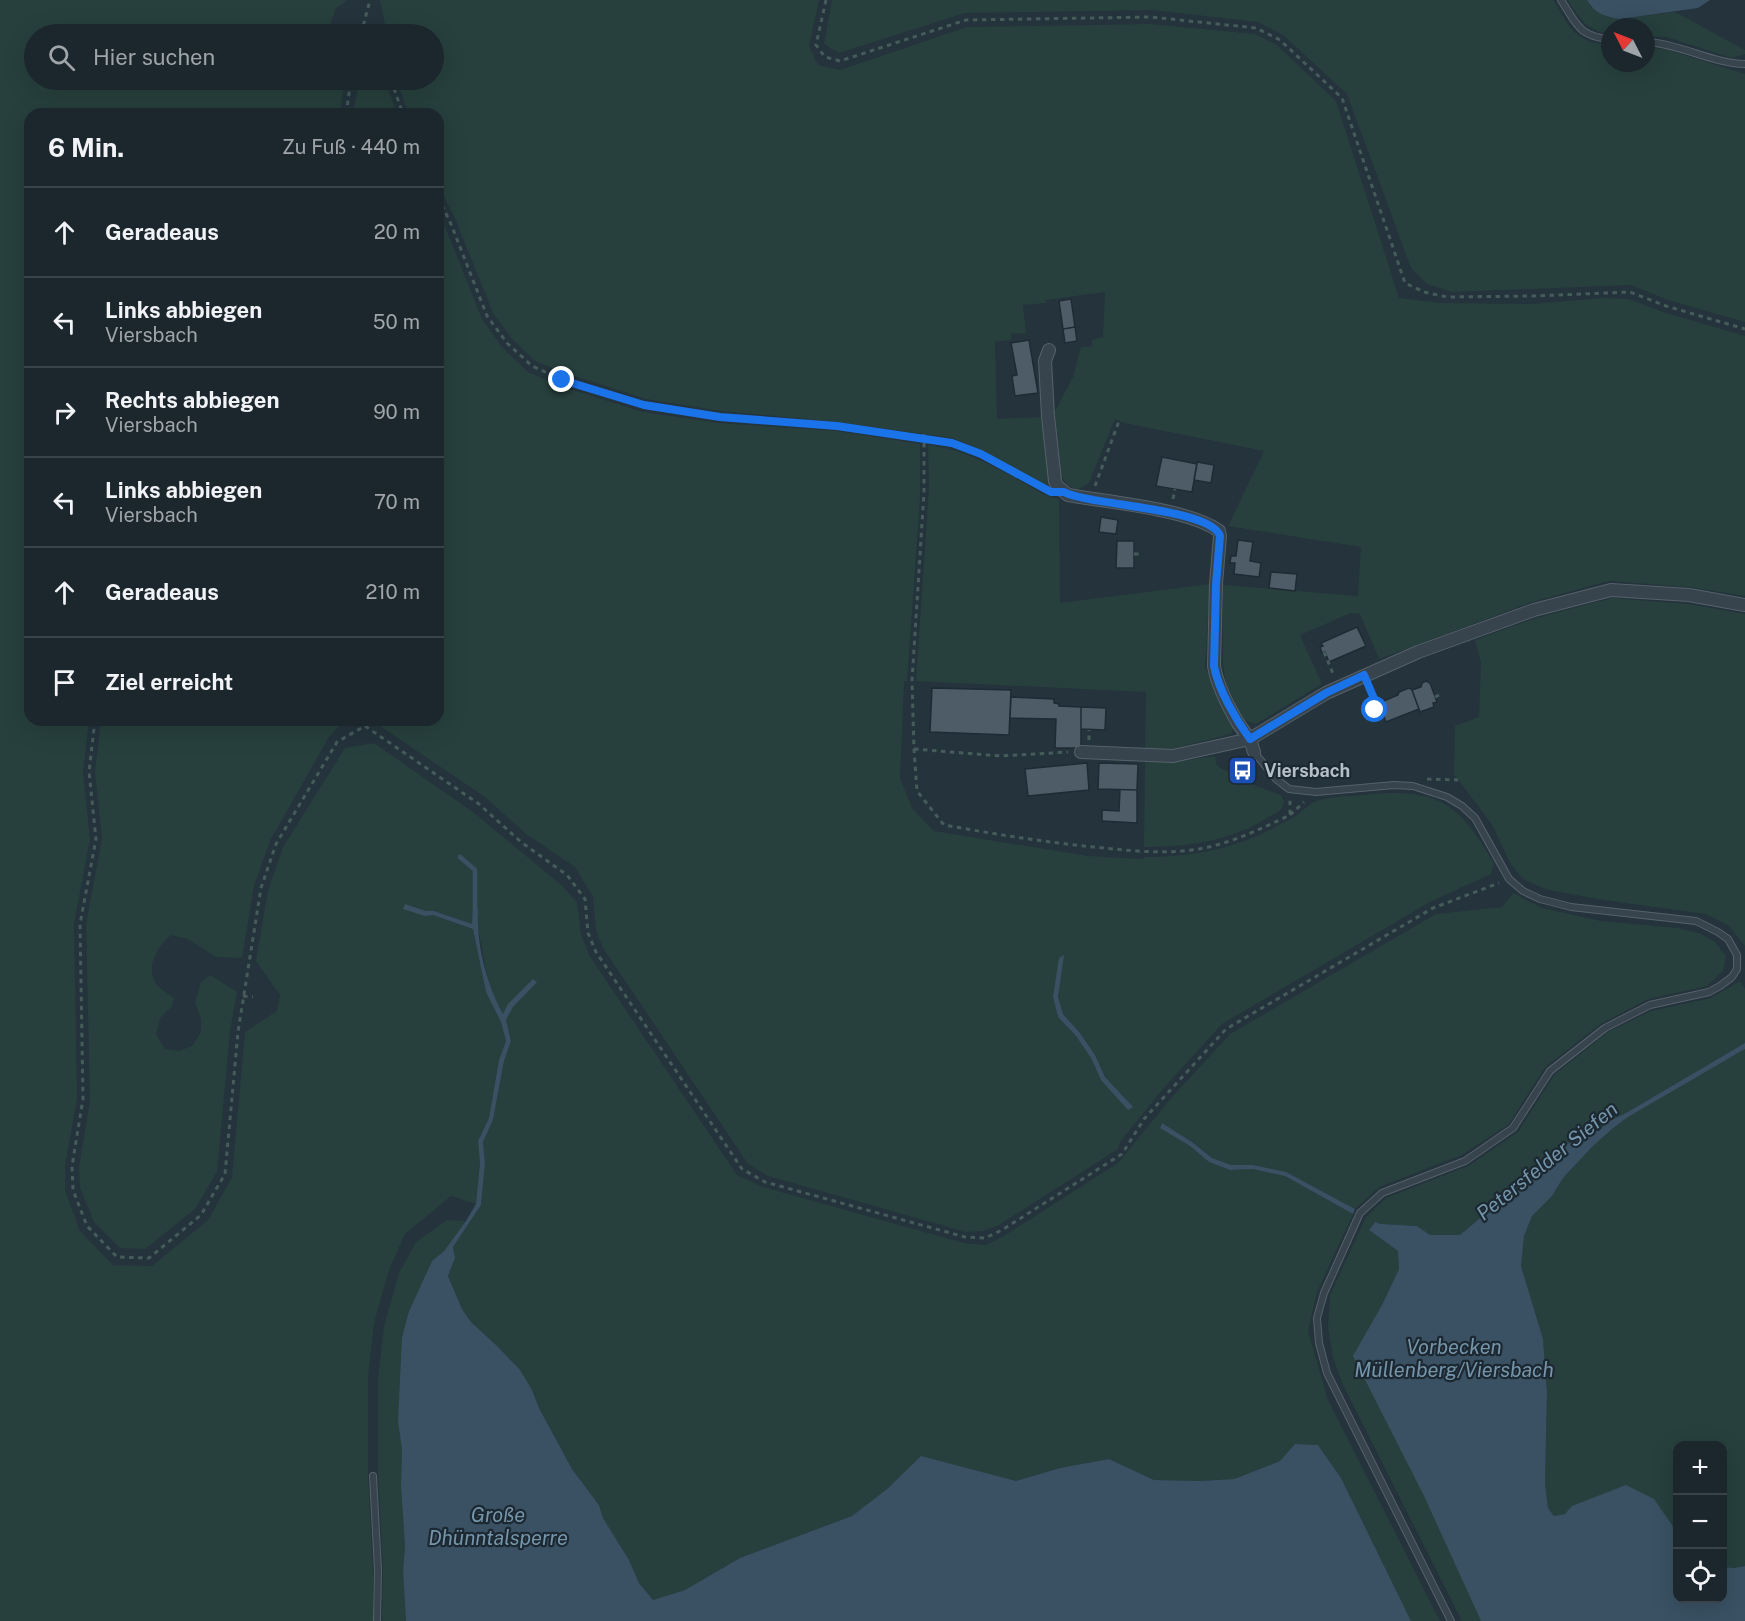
<!DOCTYPE html>
<html lang="de">
<meta charset="utf-8">
<style>
:root{--surface:#1b262d;--page:#283239;--text:#f1f3f6;--muted:#a0a5aa;--line:#394349}
body{margin:0;font-family:"Public Sans",sans-serif;background:var(--page);color:var(--text)}
.controls{position:absolute;right:18px;bottom:18px;display:grid;overflow:hidden;border-radius:12px;box-shadow:0 6px 24px #0002}
.controls button{width:54px;height:54px;display:grid;place-items:center;padding:0;border:0;border-bottom:2px solid var(--line);background:var(--surface);color:var(--text);font:30px sans-serif}
.compass{position:absolute;left:1601px;top:18px;width:54px;height:54px;border-radius:50%;background:var(--surface);box-shadow:0 6px 24px #0002;rotate:312deg}
.stop{position:absolute;width:18px;height:18px;margin:-14px;border:4px solid #1a73e8;border-radius:50%;background:#fff}
.stop.end{background:#1a73e8;border-color:#fff;box-shadow:0 2px 6px #0008}
.list{margin:0;padding:0;list-style:none}
h2{display:flex;justify-content:space-between;align-items:center;height:78px;margin:0;padding:0 24px;font-size:26px}
h2 small{font-size:20px;font-weight:400;color:var(--muted)}
.list li{display:grid;grid-template-columns:39px 1fr auto;gap:18px;align-items:center;box-sizing:border-box;height:90px;padding:0 24px;border-top:2px solid var(--line)}
.list b{display:block;font-size:22px;white-space:nowrap}
.list p{margin:0;font-size:20px;white-space:nowrap;color:var(--muted)}
.list em{font-size:20px;font-style:normal;color:var(--muted)}
.icon{flex:none;width:33px;height:33px;fill:none;stroke:currentColor;stroke-width:2;stroke-linecap:round;stroke-linejoin:round}
.map{position:relative;flex:none;width:1745px;height:1621px;overflow:hidden}
.search{position:absolute;background:var(--surface);box-shadow:0 6px 24px #0002;left:24px;top:24px;width:420px;height:66px;display:flex;align-items:center;gap:15px;box-sizing:border-box;padding:0 21px;border-radius:33px;color:var(--muted);font-size:22px}
.panel{position:absolute;background:var(--surface);box-shadow:0 6px 24px #0002;left:24px;top:108px;width:420px;height:618px;border-radius:18px}
.map>svg:first-child{display:block}
.green{fill:#27403d;fill-rule:evenodd}
.water{fill:#395163}
.lines{fill:none;stroke-linecap:round;stroke-linejoin:round}
.stream{stroke:#395163;stroke-width:4.5}
.building{fill:#4e5c67;stroke:#1f2b34;stroke-width:1.5}
.service-casing{stroke:#56626b;stroke-width:8}
.minor-casing{stroke:#56626b;stroke-width:14}
.path{stroke:#465c5b;stroke-width:3;stroke-dasharray:4.5 4.5;stroke-linecap:butt}
.service{stroke:#38444d;stroke-width:6}
.minor{stroke:#38444d;stroke-width:12}
.route{stroke:#1a73e8;stroke-width:8}
.labels{text-anchor:middle;stroke-width:4.5;stroke-linejoin:round;paint-order:stroke}
.poi-label{font-size:18px;font-weight:bold;fill:#b4bfc8;stroke:#1d2932;text-anchor:start}
.water-label{font-size:20px;font-style:italic;fill:#7595aa;stroke:#1d2932}
</style>
<div class="map">
<svg width="1745" height="1621" viewBox="0 0 1745 1621">
<rect width="100%" height="100%" fill="#24333c"/>
<path class="green" d="M 0,0 L 348,0 L 336,8 L 327,34 L 34,34 L 34,80 L 344,80 L 340,114 L 30,114 L 30,720 L 89,720 L 83,772 L 90,839 L 74,924 L 77,1099 L 65,1166 L 65,1191 L 80,1231 L 113,1265 L 152,1266 L 208,1220 L 232,1177 L 245,1032 L 277,1011 L 280,995 L 256,961 L 268,890 L 283,847 L 345,748 L 374,743 L 473,812 L 559,883 L 577,902 L 581,934 L 589,955 L 737,1175 L 763,1187 L 964,1243 L 986,1245 L 1004,1236 L 1118,1163 L 1172,1097 L 1230,1034 L 1436,914 L 1502,907 L 1513,893 L 1542,908 L 1601,921 L 1678,928 L 1699,933 L 1715,942 L 1726,956 L 1723,971 L 1707,986 L 1648,999 L 1602,1023 L 1545,1067 L 1509,1124 L 1462,1155 L 1379,1187 L 1355,1209 L 1286,1172 L 1253,1165 L 1231,1165 L 1212,1158 L 1192,1142 L 1162,1123 L 1160,1127 L 1190,1146 L 1209,1162 L 1230,1170 L 1253,1169 L 1285,1176 L 1353,1214 L 1317,1292 L 1308,1331 L 1328,1400 L 1440,1621 L 1411,1621 L 1341,1478 L 1318,1445 L 1295,1444 L 1280,1461 L 1234,1479 L 1199,1481 L 1154,1480 L 1109,1459 L 1060,1468 L 1016,1481 L 920,1457 L 887,1489 L 852,1516 L 740,1558 L 685,1590 L 653,1600 L 639,1583 L 629,1560 L 603,1518 L 599,1505 L 572,1469 L 539,1408 L 532,1390 L 495,1344 L 471,1322 L 462,1309 L 448,1276 L 455,1258 L 453,1247 L 481,1205 L 485,1163 L 483,1142 L 493,1120 L 504,1061 L 511,1041 L 506,1020 L 513,1007 L 536,982 L 503,1015 L 490,990 L 477,924 L 477,908 L 472,924 L 434,911 L 426,911 L 405,904 L 425,916 L 433,915 L 473,929 L 486,992 L 501,1022 L 506,1041 L 499,1060 L 489,1118 L 478,1141 L 480,1163 L 476,1204 L 451,1196 L 405,1234 L 389,1270 L 374,1323 L 368,1377 L 368,1476 L 373,1570 L 373,1621 L 0,1621 Z
M 380,0 L 819,0 L 809,46 L 818,65 L 840,70 L 967,27 L 1150,24 L 1255,34 L 1277,45 L 1336,101 L 1399,298 L 1441,303 L 1533,304 L 1604,298 L 1629,299 L 1663,312 L 1745,336 L 1745,596 L 1689,587 L 1609,581 L 1532,602 L 1379,659 L 1360,614 L 1351,613 L 1300,635 L 1322,684 L 1256,724 L 1243,720 L 1226,684 L 1223,664 L 1223,585 L 1358,596 L 1361,547 L 1228,526 L 1264,451 L 1124,423 L 1115,419 L 1089,483 L 1077,490 L 1068,485 L 1060,475 L 1053,415 L 1073,377 L 1081,347 L 1092,346 L 1092,340 L 1103,337 L 1105,292 L 1046,300 L 1046,303 L 1023,305 L 1026,333 L 1011,334 L 1011,340 L 995,342 L 997,419 L 1043,417 L 1050,486 L 1026,475 L 982,450 L 953,438 L 838,422 L 721,411 L 646,399 L 565,373 L 535,361 L 512,339 L 493,313 L 456,221 L 438,184 L 438,114 L 409,114 L 396,80 L 434,80 L 434,34 L 387,34 Z
M 832,0 L 1553,0 C 1571,28 1573,42 1610,45 L 1610,63 L 1646,63 L 1646,48 L 1665,49 L 1745,74 L 1745,322 L 1668,300 L 1631,285 L 1452,292 L 1427,284 L 1411,268 L 1347,94 L 1283,35 L 1258,22 L 1152,10 L 965,13 L 839,53 L 824,44 Z
M 1568,0 L 1587,0 L 1590,6 L 1608,17 L 1620,19 L 1675,12 L 1745,50 L 1745,54 L 1732,58 L 1666,37 L 1646,36 L 1646,27 L 1610,27 L 1610,33 C 1587,32 1579,18 1568,0 Z
M 359,80 L 385,80 L 397,114 L 353,114 Z
M 438,209 L 482,319 L 502,347 L 528,372 L 560,386 L 643,412 L 719,423 L 837,431 L 920,444 L 920,497 L 907,681 L 904,681 L 900,778 L 912,808 L 934,831 L 1088,856 L 1143,859 L 1144,857 C 1191,857 1235,849 1277,826 C 1283,823 1291,819 1297,815 C 1304,810 1311,802 1320,800 C 1334,796 1350,796 1365,795 C 1437,787 1460,803 1494,864 L 1491,874 L 1430,902 L 1222,1024 L 1162,1090 L 1120,1142 L 1118,1149 L 999,1225 L 983,1231 L 966,1232 L 768,1176 L 748,1164 L 603,948 L 596,931 L 593,897 L 575,867 L 526,834 L 485,797 L 371,720 L 438,720 ZM 1063,956 L 1058,997 L 1063,1014 L 1080,1033 L 1095,1055 L 1105,1077 L 1132,1108 L 1101,1080 L 1091,1058 L 1076,1036 L 1058,1017 L 1053,997 Z
M 928,445 C 961,449 987,463 1017,479 C 1030,486 1044,497 1059,499 L 1060,603 L 1210,584 L 1205,667 L 1234,727 L 1231,734 L 1172,749 L 1145,749 L 1146,692 L 916,681 L 929,487 Z
M 1612,598 L 1688,604 L 1745,614 L 1745,946 L 1729,926 L 1706,914 L 1604,900 L 1548,890 L 1523,879 L 1510,863 L 1493,826 L 1454,774 L 1455,726 L 1479,717 L 1481,663 L 1475,640 L 1536,618 Z
M 101,720 L 345,720 L 329,737 L 270,841 L 254,886 L 242,958 L 216,957 L 188,939 L 171,935 C 158,947 146,964 155,982 C 158,988 168,993 174,998 L 172,1006 L 160,1018 L 156,1034 L 165,1049 L 179,1051 L 192,1046 L 201,1032 L 201,1019 L 195,1003 L 201,982 L 210,975 L 237,992 L 230,1031 L 217,1172 L 195,1209 L 145,1249 L 120,1248 L 94,1222 L 80,1188 L 79,1167 L 90,1100 L 86,924 L 102,839 L 95,772 Z
M 1215,756 L 1217,766 L 1246,782 L 1281,795 L 1284,802 C 1283,811 1276,813 1269,817 C 1231,841 1188,847 1144,847 L 1145,761 L 1174,762 Z
M 1740,981 L 1745,989 L 1745,1043 L 1626,1113 L 1609,1121 L 1599,1130 L 1567,1144 L 1524,1187 L 1492,1208 L 1460,1235 L 1430,1235 L 1417,1226 L 1381,1224 L 1375,1222 L 1369,1230 L 1398,1251 L 1399,1269 L 1382,1305 L 1423,1494 L 1481,1621 L 1462,1621 L 1343,1385 L 1333,1358 L 1328,1328 L 1330,1295 L 1366,1217 L 1386,1198 L 1468,1166 L 1518,1132 L 1554,1075 L 1608,1032 L 1651,1011 L 1711,998 Z
M 1745,1049 L 1745,1566 L 1734,1568 L 1723,1567 L 1722,1446 L 1678,1446 L 1677,1538 L 1672,1525 L 1611,1491 L 1565,1514 L 1554,1516 L 1548,1508 L 1545,1484 L 1547,1392 L 1543,1339 L 1521,1266 L 1524,1236 L 1532,1215 L 1552,1196 L 1563,1178 L 1593,1146 L 1612,1129 L 1628,1117 Z
M 447,1220 L 466,1221 L 444,1251 L 432,1261 L 409,1311 L 398,1422 L 402,1449 L 401,1485 L 405,1547 L 403,1570 L 406,1621 L 382,1621 L 383,1569 L 378,1475 L 378,1378 L 384,1326 L 399,1273 L 416,1242 Z"/>
<path class="water" d="M 1587,0 L 1710,0 L 1698,8 L 1620,19 C 1606,17 1594,13 1587,0 Z
M 405,904 L 426,911 L 434,911 L 472,924 L 473,908 L 478,908 C 476,943 486,983 503,1014 L 508,1004 L 533,979 L 537,982 L 513,1007 L 506,1020 L 511,1041 L 504,1061 L 493,1120 L 483,1142 L 485,1163 L 481,1205 L 453,1247 L 455,1258 L 448,1276 L 462,1309 L 471,1322 L 495,1344 L 520,1370 L 532,1390 L 539,1408 L 572,1469 L 599,1505 L 603,1518 L 629,1560 L 639,1583 L 653,1600 L 685,1590 L 740,1558 L 852,1516 L 887,1489 L 921,1456 L 1016,1481 L 1060,1468 L 1109,1459 L 1154,1480 L 1199,1481 L 1234,1479 L 1280,1461 L 1295,1444 L 1318,1445 L 1341,1478 L 1411,1621 L 406,1621 L 403,1570 L 405,1547 L 401,1485 L 402,1449 L 398,1422 L 402,1338 L 409,1311 L 432,1261 L 444,1251 L 466,1221 L 476,1204 L 480,1163 L 478,1141 L 489,1118 L 499,1060 L 506,1041 L 501,1022 L 486,992 L 473,929 L 433,915 L 425,916 L 403,909 Z
M 1064,955 L 1058,997 L 1063,1014 L 1080,1033 L 1095,1055 L 1105,1077 L 1133,1107 L 1128,1110 L 1101,1080 L 1091,1058 L 1076,1036 L 1058,1017 L 1053,997 L 1059,958 Z
M 1745,1043 L 1745,1049 L 1628,1117 L 1612,1129 L 1593,1146 L 1563,1178 L 1552,1196 L 1532,1216 L 1524,1236 L 1521,1266 L 1543,1339 L 1547,1392 L 1545,1484 L 1548,1508 L 1554,1516 L 1565,1514 L 1572,1506 L 1626,1485 L 1654,1499 L 1672,1525 L 1677,1538 L 1678,1598 L 1722,1598 L 1723,1567 L 1734,1568 L 1745,1566 L 1745,1621 L 1481,1621 L 1423,1494 L 1353,1356 L 1382,1305 L 1399,1269 L 1398,1251 L 1369,1230 L 1375,1222 L 1381,1224 L 1417,1226 L 1430,1235 L 1460,1235 L 1492,1208 L 1524,1187 L 1567,1144 L 1599,1130 L 1609,1121 L 1626,1113 Z
M 1162,1123 L 1192,1142 L 1212,1158 L 1231,1165 L 1253,1165 L 1286,1172 L 1355,1209 L 1353,1214 L 1285,1176 L 1253,1169 L 1230,1170 L 1209,1162 L 1190,1146 L 1160,1128 Z"/>
<g class="lines">
<path class="stream" d="M 460,857 L 475,870 L 475,914"/>
</g>
<path class="building" d="M 1071,299 L 1075,327 L 1063,329 L 1059,301 Z
M 1075,327 L 1077,341 L 1065,343 L 1063,329 Z
M 1029,340 L 1038,393 L 1015,396 L 1012,376 L 1017,375 L 1011,343 Z
M 1162,457 L 1197,464 L 1192,492 L 1156,486 Z
M 1197,462 L 1214,465 L 1211,483 L 1194,480 Z
M 1101,517 L 1118,520 L 1116,534 L 1099,532 Z
M 1238,540 L 1253,542 L 1250,561 L 1261,563 L 1259,577 L 1234,574 L 1235,563 L 1230,563 L 1231,556 L 1236,556 Z
M 1117,541 L 1134,541 L 1134,568 L 1116,568 Z
M 1271,572 L 1297,574 L 1295,591 L 1269,588 Z
M 1357,627 L 1366,646 L 1329,662 L 1325,652 L 1322,653 L 1320,647 L 1323,646 L 1321,643 Z
M 1426,681 L 1430,683 L 1437,702 L 1433,703 L 1434,707 L 1420,712 L 1412,690 L 1421,687 L 1422,683 Z
M 932,688 L 1011,690 L 1009,735 L 930,732 Z
M 1409,688 L 1412,690 L 1419,709 L 1386,722 L 1384,717 L 1380,719 L 1377,714 L 1382,712 L 1379,703 L 1398,695 L 1399,692 Z
M 1011,697 L 1054,699 L 1054,703 L 1059,704 L 1059,706 L 1081,707 L 1081,748 L 1055,748 L 1056,719 L 1010,718 Z
M 1081,707 L 1106,708 L 1105,730 L 1081,729 Z
M 1087,763 L 1089,790 L 1028,796 L 1025,769 Z
M 1099,763 L 1138,764 L 1137,790 L 1098,789 Z
M 1120,790 L 1137,790 L 1137,823 L 1102,821 L 1102,810 L 1119,811 Z"/>
<g class="lines">
<defs>
<path id="service" d="M 1561,0 C 1576,23 1579,37 1610,39
M 1646,42 C 1681,44 1711,63 1745,64
M 1254,752 L 1276,779 L 1289,789 L 1316,792 L 1394,785 L 1413,786 L 1447,797 L 1462,806 L 1475,818 L 1509,879 L 1523,891 L 1540,899 L 1571,907 L 1696,921 L 1718,932 L 1728,939 L 1737,955 L 1737,969 L 1732,977 L 1720,986 L 1709,992 L 1650,1005 L 1605,1028 L 1550,1071 L 1513,1128 L 1465,1161 L 1382,1193 L 1360,1213 L 1324,1293 L 1317,1318 L 1319,1343 L 1327,1373 L 1451,1621
M 373,1476 L 378,1570 L 377,1621"/>
<path id="minor" d="M 1049,350 L 1045,361 L 1048,416 L 1055,481 L 1057,486 L 1068,495 C 1107,502 1189,509 1219,531 L 1220,536 L 1216,584 L 1214,666 C 1217,685 1228,706 1238,723 C 1246,735 1250,737 1254,752
M 1081,752 L 1173,756 L 1250,739 L 1326,693 L 1418,652 L 1534,610 L 1611,590 L 1689,595 L 1745,605"/>
</defs>
<use href="#service" class="service-casing"/>
<use href="#minor" class="minor-casing"/>
<path class="path" d="M 826,0 L 816,45 L 825,57 L 840,61 L 966,20 L 1151,17 L 1256,28 L 1280,40 L 1342,98 L 1405,283 L 1424,292 L 1447,297 L 1533,296 L 1630,292 L 1666,306 L 1745,329
M 361,34 L 370,0
M 391,80 L 403,114
M 346,114 L 351,80
M 438,197 L 451,224 L 487,316 L 507,343 L 532,366 L 563,380 L 644,405 L 720,417 L 838,426 L 952,443 L 980,454 L 1042,488
M 924,434 L 924,492 L 912,681 L 914,749 L 917,791 L 944,825 C 994,834 1044,842 1094,847 C 1134,851 1174,856 1213,846 C 1240,839 1265,827 1290,815 L 1290,800
M 1095,486 L 1119,421
M 1173,499 L 1175,489
M 1134,554 L 1142,554
M 1324,652 L 1334,676
M 1369,688 L 1380,713
M 1435,697 L 1439,695
M 1369,712 L 1378,708
M 95,720 L 89,772 L 96,839 L 80,924 L 83,1099 L 72,1166 L 73,1190 L 87,1226 L 117,1257 L 149,1258 L 201,1215 L 225,1174 L 238,1032 L 261,888 L 276,844 L 337,742 L 365,726 L 479,804 L 521,842 L 567,875 L 585,899 L 588,933 L 596,952 L 742,1169 L 765,1182 L 965,1237 L 985,1238 L 1002,1230 L 1122,1154 L 1144,1119 L 1226,1029 L 1433,908 L 1499,883
M 1089,740 L 1089,730
M 914,749 L 1001,756 L 1068,752
M 1427,779 L 1458,780
M 1290,815 L 1304,802
M 243,996 L 253,997"/>
<use href="#service" class="service"/>
<use href="#minor" class="minor"/>
</g>
<g class="lines">
<path class="route" d="M 562,380 L 644,405 L 720,417 L 837,426 L 952,443 L 981,454 L 1051,492 L 1064,492 C 1091,506 1211,508 1220,536 L 1216,584 L 1214,666 C 1218,689 1236,720 1250,739 L 1326,693 L 1364,675 L 1378,708 L 1375,710"/>
</g>
<defs>
<symbol id="bus-square" viewBox="-11 -11 22 22"><rect x="-9" y="-9" width="18" height="18" rx="4" fill="#1a4fb4" stroke="#1d2932"/><path d="M-5-6H5V4H4V6H2V4H-2V6H-4V4H-5ZM-3.5-4V0h7V-4ZM-3.5 1.2v1.5H-2V1.2ZM2 1.2v1.5H3.5V1.2Z" fill="#fff"/></symbol>
</defs>
<g fill-rule="evenodd">
<use href="#bus-square" x="1226" y="754" width="33" height="33"/>
</g>
<g class="labels">
<g class="poi-label">
<text x="1264" y="777">Viersbach</text>
</g>
<g class="water-label">
<text transform="translate(1547 1161) rotate(-39)" y="7">Petersfelder Siefen</text>
<text x="1454" y="1354">Vorbecken<tspan x="1454" dy="23">Müllenberg/Viersbach</tspan></text>
<text x="498" y="1522">Große<tspan x="498" dy="23">Dhünntalsperre</tspan></text>
</g>
</g>
</svg>
<div class="controls">
<button>+</button>
<button>−</button>
<button><svg class="icon" aria-label="locate" viewBox="0 0 24 24"><circle cx="12" cy="12" r="6"/><path d="M12 2v4M12 18v4M2 12h4M18 12h4"/></svg></button>
</div>
<svg class="compass" viewBox="-18 -18 36 36"><path d="M0-13l5 13h-10z" fill="#e53935"/><path d="M0 13l5-13h-10z" fill="#a0a5aa"/></svg>
<div class="stop" style="left:1375px;top:710px"></div>
<div class="stop end" style="left:562px;top:380px"></div>
<div class="search"><svg class="icon" aria-label="search" viewBox="0 0 24 24"><circle cx="10" cy="10" r="6"/><path d="M15 15l6 6"/></svg>Hier suchen</div>
<section class="panel">
<h2>6 Min.<small>Zu Fuß · 440 m</small></h2>
<ul class="list">
<li><svg class="icon" aria-label="ahead" viewBox="0 0 24 24"><path d="M12 20V5M6 11l6-6 6 6"/></svg><div><b>Geradeaus</b></div><em>20 m</em></li>
<li><svg class="icon" aria-label="left" viewBox="0 0 24 24"><path d="M17 20v-9H6M10 6l-5 5 5 5"/></svg><div><b>Links abbiegen</b><p>Viersbach</p></div><em>50 m</em></li>
<li><svg class="icon" aria-label="right" viewBox="0 0 24 24"><path d="M7 20v-9h11M14 6l5 5-5 5"/></svg><div><b>Rechts abbiegen</b><p>Viersbach</p></div><em>90 m</em></li>
<li><svg class="icon" aria-label="left" viewBox="0 0 24 24"><path d="M17 20v-9H6M10 6l-5 5 5 5"/></svg><div><b>Links abbiegen</b><p>Viersbach</p></div><em>70 m</em></li>
<li><svg class="icon" aria-label="ahead" viewBox="0 0 24 24"><path d="M12 20V5M6 11l6-6 6 6"/></svg><div><b>Geradeaus</b></div><em>210 m</em></li>
<li><svg class="icon" aria-label="arrive" viewBox="0 0 24 24"><path d="M6 21V4h12l-3 4 3 4H6"/></svg><div><b>Ziel erreicht</b></div></li>
</ul>
</section>
</div>
